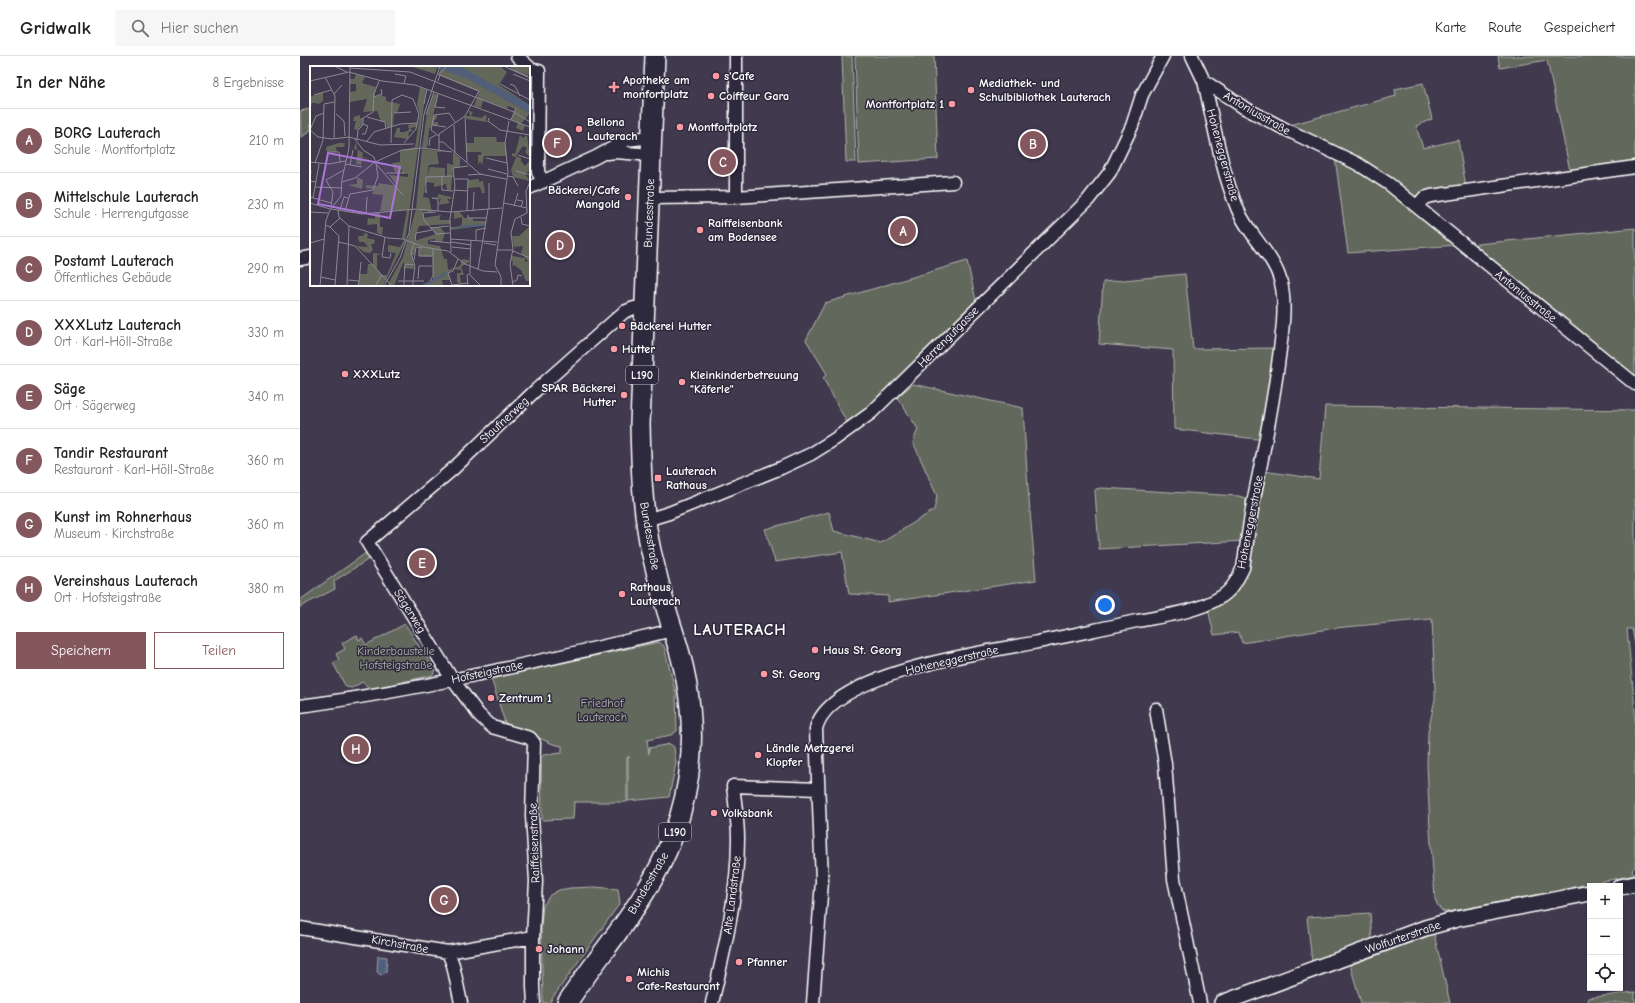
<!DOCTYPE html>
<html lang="de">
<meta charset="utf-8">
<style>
:root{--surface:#fff;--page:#f6f6f6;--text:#202124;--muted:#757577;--line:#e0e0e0;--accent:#84575d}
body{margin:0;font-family:"Comic Neue",sans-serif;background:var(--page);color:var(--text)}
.controls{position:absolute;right:12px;bottom:12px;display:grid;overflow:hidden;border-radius:0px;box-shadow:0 1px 3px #0004}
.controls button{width:36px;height:36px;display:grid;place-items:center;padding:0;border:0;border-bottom:1px solid var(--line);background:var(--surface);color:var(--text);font:20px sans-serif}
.you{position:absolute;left:805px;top:549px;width:14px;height:14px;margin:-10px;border:3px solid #fff;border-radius:50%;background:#1a73e8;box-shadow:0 0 0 6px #1a73e833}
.badge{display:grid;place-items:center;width:26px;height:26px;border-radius:50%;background:var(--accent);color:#fff;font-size:13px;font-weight:700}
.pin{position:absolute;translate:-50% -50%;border:2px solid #fff;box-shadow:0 1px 4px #0006}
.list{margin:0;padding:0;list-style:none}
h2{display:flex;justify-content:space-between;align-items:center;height:52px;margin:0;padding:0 16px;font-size:17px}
h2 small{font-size:13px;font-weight:400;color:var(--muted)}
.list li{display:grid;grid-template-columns:26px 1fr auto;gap:12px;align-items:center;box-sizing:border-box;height:64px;padding:0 16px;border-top:1px solid var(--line)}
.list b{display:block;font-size:15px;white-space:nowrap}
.list p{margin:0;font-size:13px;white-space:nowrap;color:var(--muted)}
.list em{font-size:13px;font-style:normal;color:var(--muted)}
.actions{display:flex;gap:8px;padding:12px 16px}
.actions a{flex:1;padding:9px 0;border:1px solid var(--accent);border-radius:0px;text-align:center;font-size:14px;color:var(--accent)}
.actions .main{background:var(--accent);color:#fff}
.icon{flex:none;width:22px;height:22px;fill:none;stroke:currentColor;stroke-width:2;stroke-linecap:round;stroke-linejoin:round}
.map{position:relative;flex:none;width:1335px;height:947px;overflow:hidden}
header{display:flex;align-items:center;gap:24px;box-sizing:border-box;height:56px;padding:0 20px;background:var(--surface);border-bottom:1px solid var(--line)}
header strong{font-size:19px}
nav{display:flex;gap:22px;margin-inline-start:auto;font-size:14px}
.search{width:280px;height:36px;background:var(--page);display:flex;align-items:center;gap:10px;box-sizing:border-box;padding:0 14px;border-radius:0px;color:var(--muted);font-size:15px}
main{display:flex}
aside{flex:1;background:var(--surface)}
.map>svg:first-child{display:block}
.green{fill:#63685b;stroke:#b1b4ad}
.water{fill:#515f7a;stroke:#979faf}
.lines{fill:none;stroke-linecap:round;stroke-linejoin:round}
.minor-casing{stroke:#fff;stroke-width:15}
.tertiary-casing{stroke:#fff;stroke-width:18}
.primary-casing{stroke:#fff;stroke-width:22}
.minor{stroke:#2f2a3d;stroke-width:12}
.tertiary{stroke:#2f2a3d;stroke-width:15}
.primary{stroke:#2f2a3d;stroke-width:19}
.poi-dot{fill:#ff9aa2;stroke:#2f2a3d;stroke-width:1.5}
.labels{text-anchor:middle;stroke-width:3;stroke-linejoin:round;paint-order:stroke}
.shield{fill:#2f2a3d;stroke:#c1bfc5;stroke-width:1}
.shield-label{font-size:11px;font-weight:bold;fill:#fff}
.poi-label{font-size:12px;font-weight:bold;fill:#fff;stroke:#2f2a3d;text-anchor:start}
.street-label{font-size:12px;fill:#fff;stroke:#2f2a3d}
.park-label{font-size:12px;fill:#b1b4ad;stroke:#2f2a3d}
.district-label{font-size:16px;font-weight:bold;letter-spacing:1px;fill:#fff;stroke:#2f2a3d}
.inset-river{fill:none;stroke:#515f7a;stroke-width:2}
.inset-road{fill:none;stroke:#8d8895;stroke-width:1}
.view{fill:#a976d5;fill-opacity:0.15;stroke:#a976d5;stroke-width:2}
.inset-edge{fill:none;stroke:#fff;stroke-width:2}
</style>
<header>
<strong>Gridwalk</strong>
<div class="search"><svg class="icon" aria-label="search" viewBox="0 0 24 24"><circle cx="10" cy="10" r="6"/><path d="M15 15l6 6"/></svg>Hier suchen</div>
<nav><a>Karte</a><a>Route</a><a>Gespeichert</a></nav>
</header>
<main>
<aside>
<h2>In der Nähe<small>8 Ergebnisse</small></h2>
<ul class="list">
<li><span class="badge">A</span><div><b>BORG Lauterach</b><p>Schule · Montfortplatz</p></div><em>210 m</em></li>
<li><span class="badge">B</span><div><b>Mittelschule Lauterach</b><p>Schule · Herrengutgasse</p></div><em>230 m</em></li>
<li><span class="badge">C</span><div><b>Postamt Lauterach</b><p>Öffentliches Gebäude</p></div><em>290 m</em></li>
<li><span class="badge">D</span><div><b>XXXLutz Lauterach</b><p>Ort · Karl-Höll-Straße</p></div><em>330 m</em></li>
<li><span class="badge">E</span><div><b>Säge</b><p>Ort · Sägerweg</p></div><em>340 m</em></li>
<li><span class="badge">F</span><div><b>Tandir Restaurant</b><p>Restaurant · Karl-Höll-Straße</p></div><em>360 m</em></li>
<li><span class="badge">G</span><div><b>Kunst im Rohnerhaus</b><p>Museum · Kirchstraße</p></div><em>360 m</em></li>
<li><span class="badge">H</span><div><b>Vereinshaus Lauterach</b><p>Ort · Hofsteigstraße</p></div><em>380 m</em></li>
</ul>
<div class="actions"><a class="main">Speichern</a><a>Teilen</a></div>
</aside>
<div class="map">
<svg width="1335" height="947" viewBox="0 0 1335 947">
<rect width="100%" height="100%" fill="#41394e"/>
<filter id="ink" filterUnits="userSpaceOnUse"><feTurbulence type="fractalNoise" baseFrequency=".025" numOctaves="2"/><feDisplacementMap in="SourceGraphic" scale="8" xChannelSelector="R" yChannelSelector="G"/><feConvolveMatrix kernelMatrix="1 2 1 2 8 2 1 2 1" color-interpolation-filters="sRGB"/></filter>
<g filter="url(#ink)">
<path class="green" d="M 542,0 L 552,0 L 556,106 L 546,106 Z
M 555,0 L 634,0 L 638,103 L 559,108 Z
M 1198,0 L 1335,0 L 1335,106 L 1270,115 L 1247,4 L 1200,12 Z
M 1123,27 L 1132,63 L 1116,70 L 1123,92 L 1158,84 L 1166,131 L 1104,142 L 1157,189 L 1048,197 L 1034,94 L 986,70 L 1096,40 L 1095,33 Z
M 11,53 L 11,74 L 1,82 L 0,55 Z
M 1335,172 L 1335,327 L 1168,189 Z
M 667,205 L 676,244 L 583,340 L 551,365 L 546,365 L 523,322 L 527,318 L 506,284 L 525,247 Z
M 885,218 L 893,293 L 977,292 L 965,384 L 874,373 L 873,294 L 799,288 L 803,226 Z
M 613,328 L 723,352 L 728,432 L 736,524 L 588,546 L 588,540 L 549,538 L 542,496 L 475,506 L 465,473 L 529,456 L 534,475 L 581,487 L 634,454 L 637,440 L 613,386 L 618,373 L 597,341 Z
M 1025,350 L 1335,354 L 1335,588 L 1332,573 L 1327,573 L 1335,653 L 1335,811 L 1332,814 L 1335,819 L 1273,831 L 1273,835 L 1146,856 L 1142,855 L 1138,850 L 1135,843 L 1130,774 L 1127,708 L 1128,676 L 1135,643 L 1135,634 L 1132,563 L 1035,572 L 942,587 L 939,576 L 914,579 L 908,553 L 932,538 L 963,415 L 1019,423 Z
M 801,432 L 939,440 L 945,442 L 948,455 L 944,485 L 799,493 L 795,435 L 796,433 Z
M 70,494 L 72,501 L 34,525 L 35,533 L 0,551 L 0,544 Z
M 105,568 C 115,583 123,598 135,612 L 133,619 L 71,633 L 62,626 L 52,632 L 46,631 L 33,607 L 39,604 L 36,598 L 45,593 L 42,587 L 57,579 L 59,584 L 62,582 L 66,589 Z
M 359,586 L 364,590 L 376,638 L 377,675 L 371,679 L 347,684 L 349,698 L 349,692 L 370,688 L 374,691 L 376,707 L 369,741 L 328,745 L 328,702 L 330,701 L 327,701 L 327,746 L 274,746 L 273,763 L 242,764 L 241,702 L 243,699 L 262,697 L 262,690 L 253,688 L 205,667 L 191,622 Z
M 294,831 L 318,833 L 320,847 L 249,947 L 243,947 L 241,869 L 243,850 L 250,839 L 259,834 L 270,832 Z
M 1070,857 L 1072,884 L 1012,906 L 1007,861 Z
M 1134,878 L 1150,947 L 1061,947 L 1050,909 Z
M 1335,936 L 1335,947 L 1289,947 L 1288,942 Z"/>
<path class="water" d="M 78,900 L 87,901 L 86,916 L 81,919 L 77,916 Z"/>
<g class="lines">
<defs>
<path id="minor" d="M 217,0 L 231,13 L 239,15 L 238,116 L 243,126
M 436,0 L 436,141
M 892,0 L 904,25 L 943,51 L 981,71 L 1058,108 L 1089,128 L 1335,328
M 307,97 L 316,96 L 351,99
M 229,132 L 296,101 L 327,84 L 352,81
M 349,142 L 436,141 L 653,126
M 1117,150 L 1124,142 L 1131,140 L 1335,111
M 0,203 L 11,201
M 346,464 L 369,457 L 481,412 L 511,398 L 535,383 L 571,357 L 788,144 L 810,116 L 832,70 L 842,39 L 863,0
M 0,650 C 126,633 249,603 373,574
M 856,653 L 865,708 L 874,823 L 900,947
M 0,872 L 148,896 L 233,881
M 148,896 L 153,909 L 161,947
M 234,947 L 233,931 L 233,881 L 236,825 L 232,760 L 234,687 L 230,682 L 192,671 L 179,659 L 152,623 L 67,486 L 153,413 L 236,334 L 324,256 L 334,252 L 345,253
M 412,947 C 425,892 438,838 438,782 C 438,765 435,747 433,730 L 518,733
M 513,947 L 522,825 L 516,673 C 528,617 685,596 733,587 C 768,580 803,572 837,565 C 863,560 897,556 919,542 C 931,536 937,524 943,512 C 947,487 950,462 955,437 C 964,394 972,352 978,309 C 981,284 987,251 981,227 C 975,200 949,180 938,154 C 921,114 914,68 904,25"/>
<path id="tertiary" d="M 1320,831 L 1335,828
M 922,947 L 1125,872 L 1157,863 L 1290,837"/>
<path id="primary" d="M 267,947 C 303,892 350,843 373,780 C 392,730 396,676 386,624 C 382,599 373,576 366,552 C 360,533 356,514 351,495 C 342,453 341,411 340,368 L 355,0"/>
</defs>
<use href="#minor" class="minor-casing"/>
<use href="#tertiary" class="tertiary-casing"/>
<use href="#primary" class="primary-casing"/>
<use href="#minor" class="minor"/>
<use href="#tertiary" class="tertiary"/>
<use href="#primary" class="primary"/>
</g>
</g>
<g class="poi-dot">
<circle cx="416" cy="20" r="4"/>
<path d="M312 25h4v4h4v4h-4v4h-4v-4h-4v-4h4z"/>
<circle cx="671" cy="34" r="4"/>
<circle cx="411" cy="40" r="4"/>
<circle cx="652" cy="48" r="4"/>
<circle cx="380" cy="71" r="4"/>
<circle cx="279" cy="73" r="4"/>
<circle cx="328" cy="141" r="4"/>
<circle cx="400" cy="174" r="4"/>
<circle cx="322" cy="270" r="4"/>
<circle cx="314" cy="293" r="4"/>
<circle cx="45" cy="318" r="4"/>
<circle cx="382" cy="326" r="4"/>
<circle cx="324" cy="339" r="4"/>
<rect x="354" y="418" width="8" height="8" rx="2"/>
<circle cx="322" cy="538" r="4"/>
<circle cx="515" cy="594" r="4"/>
<circle cx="464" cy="618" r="4"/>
<circle cx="191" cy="642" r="4"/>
<circle cx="458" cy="699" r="4"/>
<circle cx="414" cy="757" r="4"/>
<circle cx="239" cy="893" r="4"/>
<circle cx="439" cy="906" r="4"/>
<circle cx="329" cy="923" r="4"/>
</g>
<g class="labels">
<g class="shield">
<rect x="326" y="310" width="32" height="18" rx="3"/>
<rect x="359" y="767" width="32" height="18" rx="3"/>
</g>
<g class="shield-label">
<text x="342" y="323">L190</text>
<text x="375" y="780">L190</text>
</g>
<g class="poi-label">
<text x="424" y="24">s'Cafe</text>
<text x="323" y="28">Apotheke am<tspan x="323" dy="14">monfortplatz</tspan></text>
<text x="679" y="31">Mediathek- und<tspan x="679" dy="14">Schulbibliothek Lauterach</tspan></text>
<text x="419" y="44">Coiffeur Gara</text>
<text x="644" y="52" text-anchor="end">Montfortplatz 1</text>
<text x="287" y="70">Bellona<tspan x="287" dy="14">Lauterach</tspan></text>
<text x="388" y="75">Montfortplatz</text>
<text x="320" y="138" text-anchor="end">Bäckerei/Cafe<tspan x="320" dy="14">Mangold</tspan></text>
<text x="408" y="171">Raiffeisenbank<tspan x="408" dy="14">am Bodensee</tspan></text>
<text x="330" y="274">Bäckerei Hutter</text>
<text x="322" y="297">Hutter</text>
<text x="53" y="322">XXXLutz</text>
<text x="390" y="323">Kleinkinderbetreuung<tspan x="390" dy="14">"Käferle"</tspan></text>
<text x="316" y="336" text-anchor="end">SPAR Bäckerei<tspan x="316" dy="14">Hutter</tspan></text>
<text x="366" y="419">Lauterach<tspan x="366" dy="14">Rathaus</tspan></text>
<text x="330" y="535">Rathaus<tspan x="330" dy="14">Lauterach</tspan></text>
<text x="523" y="598">Haus St. Georg</text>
<text x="472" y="622">St. Georg</text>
<text x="199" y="646">Zentrum 1</text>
<text x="466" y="696">Ländle Metzgerei<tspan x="466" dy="14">Klopfer</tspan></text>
<text x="422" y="761">Volksbank</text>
<text x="247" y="897">Johann</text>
<text x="447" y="910">Pfanner</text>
<text x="337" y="920">Michis<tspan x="337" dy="14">Cafe-Restaurant</tspan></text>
</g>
<g class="street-label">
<text transform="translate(957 57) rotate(30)" y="4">Antoniusstraße</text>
<text transform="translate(923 99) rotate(75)" y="4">Hoheneggerstraße</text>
<text transform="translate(349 157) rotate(-88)" y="4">Bundesstraße</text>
<text transform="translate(1226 240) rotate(39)" y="4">Antoniusstraße</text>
<text transform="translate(648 281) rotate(-45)" y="4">Herrengutgasse</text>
<text transform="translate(204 364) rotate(-43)" y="4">Staufnerweg</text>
<text transform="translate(950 466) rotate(-79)" y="4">Hoheneggerstraße</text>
<text transform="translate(350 480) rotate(80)" y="4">Bundesstraße</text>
<text transform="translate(110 555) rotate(58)" y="4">Sägerweg</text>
<text transform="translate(652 604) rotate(-13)" y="4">Hoheneggerstraße</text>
<text transform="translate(187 616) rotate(-12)" y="4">Hofsteigstraße</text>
<text transform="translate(234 787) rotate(-92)" y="4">Raiffeisenstraße</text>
<text transform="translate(348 827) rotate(-60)" y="4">Bundesstraße</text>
<text transform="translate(432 839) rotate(-83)" y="4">Alte Landstraße</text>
<text transform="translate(1103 881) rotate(-19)" y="4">Wolfurterstraße</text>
<text transform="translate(100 888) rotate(10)" y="4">Kirchstraße</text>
</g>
<g class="park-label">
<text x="96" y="599">Kinderbaustelle<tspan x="96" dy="14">Hofsteigstraße</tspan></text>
<text x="302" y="651">Friedhof<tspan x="302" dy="14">Lauterach</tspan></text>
</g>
<g class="district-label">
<text x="440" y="579">LAUTERACH</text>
</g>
</g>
<g transform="translate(10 10)">
<rect width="220" height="220" fill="#41394e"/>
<path d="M 100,0 L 121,0 L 127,2 L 125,8 ZM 148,0 L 190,0 L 197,6 L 189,19 L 220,39 ZM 201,0 L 220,0 L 220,9 L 200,3 ZM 131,2 L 157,12 L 220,47 L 211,58 L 215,60 L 213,65 L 206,62 L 208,57 L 201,54 L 205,43 L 198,40 L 197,43 L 173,34 L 171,42 L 164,40 L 169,26 L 128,9 ZM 46,8 L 55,11 L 52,17 L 66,21 L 64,31 L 71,29 L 76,31 L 76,35 L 90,38 L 87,47 L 84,47 L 83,60 L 77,62 L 76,56 L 71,56 L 67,45 L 53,46 L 57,33 L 40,36 L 40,26 L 46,25 L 46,18 L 40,18 L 40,13 L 44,13 ZM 110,21 L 116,24 L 95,176 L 73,220 L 48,220 L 50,208 L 57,208 L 58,198 L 63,198 L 63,187 L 72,188 L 67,189 L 67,203 L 72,209 L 77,209 L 86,187 L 78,186 L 78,179 L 90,181 L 94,174 L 92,171 L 97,144 L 70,145 L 73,129 L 62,128 L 64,123 L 56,122 L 56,119 L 68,120 L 69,117 L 87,120 L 79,109 L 98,111 L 98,108 L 92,107 L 92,103 L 89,107 L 85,106 L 82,97 L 90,96 L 90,85 L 105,81 L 110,48 L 107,39 ZM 13,26 L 13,35 L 7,39 L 7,37 L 2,37 L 0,45 L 0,31 ZM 124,28 L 128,28 L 123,50 L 127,49 L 127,52 L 123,56 L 128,56 L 128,59 L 122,59 L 119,63 L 118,78 L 116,82 L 112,82 L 117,47 ZM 159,45 L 163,46 L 161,50 L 172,52 L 174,49 L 177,50 L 176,54 L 178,56 L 156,53 L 156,50 L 160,50 ZM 50,49 L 50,52 L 53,52 L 52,59 L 47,64 L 44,63 L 46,55 L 43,55 L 44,51 ZM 107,57 L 107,61 L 100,62 L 103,65 L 99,66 L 98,73 L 84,71 L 87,62 L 90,62 L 90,66 L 95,66 L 99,64 L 98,59 ZM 210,69 L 213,72 L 217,69 L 220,91 L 215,86 L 217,82 L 213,80 L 206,90 L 211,92 L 211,95 L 215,100 L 220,94 L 219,105 L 215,108 L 220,115 L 203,111 L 201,104 L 206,91 L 202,90 L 202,87 L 205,88 ZM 164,71 L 186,71 L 187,76 L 195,76 L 197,90 L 174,90 L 172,99 L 170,95 L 168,99 L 168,89 L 171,89 L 171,86 L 156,86 L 156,77 L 164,77 ZM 46,76 L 47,83 L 53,87 L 52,91 L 60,93 L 52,92 L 51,99 L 46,98 L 48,84 L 44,83 ZM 29,77 L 35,77 L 34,81 L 26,81 L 27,86 L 16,85 L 16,81 ZM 112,83 L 137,86 L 127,86 L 129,98 L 119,99 L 117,110 L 120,101 L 135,102 L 135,110 L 137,110 L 137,97 L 143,99 L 143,86 L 150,92 L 150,101 L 143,102 L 141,124 L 137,124 L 136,118 L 124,121 L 124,117 L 116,116 L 113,131 L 119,132 L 122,146 L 113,145 L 113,152 L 131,149 L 129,154 L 140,154 L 140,158 L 109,160 L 104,175 L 126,168 L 121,162 L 130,161 L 135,167 L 132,176 L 125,176 L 125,173 L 118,174 L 118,178 L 130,180 L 134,193 L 137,193 L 138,204 L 150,200 L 152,193 L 159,194 L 159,196 L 151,201 L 154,209 L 150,209 L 151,218 L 147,216 L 147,207 L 151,207 L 151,204 L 143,203 L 138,207 L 140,214 L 132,214 L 133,219 L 136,220 L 113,220 L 123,214 L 123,191 L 109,190 L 110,181 L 106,180 L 104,189 L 102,189 L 104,203 L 93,202 L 96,198 L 93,197 L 84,220 L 77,220 L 93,191 L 106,143 L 109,143 L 106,142 ZM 47,111 L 53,114 L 52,123 L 38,119 L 47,118 ZM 169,113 L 169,116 L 173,115 L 175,127 L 172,127 L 170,121 L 158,122 L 158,114 ZM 128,128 L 141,131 L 141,133 L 137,133 L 140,137 L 128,139 L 131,133 L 120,132 L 128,131 ZM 70,146 L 70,161 L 73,161 L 72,169 L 67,167 L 67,158 L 57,159 L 58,152 L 65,153 L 65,147 ZM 144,146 L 150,146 L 154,152 L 163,152 L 163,155 L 176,155 L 176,159 L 140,164 L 140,161 L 149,161 L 152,158 L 152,151 L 144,153 ZM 220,160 L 220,215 L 216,215 L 211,204 L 204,199 L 202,200 L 203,195 L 201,194 L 202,190 L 215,192 L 215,196 L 218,195 L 211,187 L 213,180 L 204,181 L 202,170 L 209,170 ZM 55,167 L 58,168 L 57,172 L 65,174 L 64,178 L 61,178 L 63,184 L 60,187 L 54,186 L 46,180 L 58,181 L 54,176 L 49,176 L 48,170 L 53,170 Z" fill="#63685b"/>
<path d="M 121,0 L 151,1 L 220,39 L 220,47 L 156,12 Z" fill="#515f7a"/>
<path class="inset-river" d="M 147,161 L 175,159M 112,220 L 137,207"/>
<path class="inset-road" d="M 24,0 L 37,6M 193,0 L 220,12M 40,2 L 100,6 L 204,46 L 220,56M 204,4 L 218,10M 85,8 L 96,10 L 94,17M 203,8 L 220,15M 128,9 L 137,0M 15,11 L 25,30 L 24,72M 0,15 L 39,6 L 72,15 L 105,19 L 220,61M 128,15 L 130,9 L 169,25 L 155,50 L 129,68 L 129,84M 190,18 L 220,34M 200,18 L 205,20 L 210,30M 24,28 L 32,19M 128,28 L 125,41 L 135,42M 4,29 L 21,24M 92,29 L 103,33 L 109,48 L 106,63 L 94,77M 64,31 L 72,28 L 71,23M 114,38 L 117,23M 84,47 L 101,46M 26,48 L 34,55 L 35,70M 116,49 L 124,26M 155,50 L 157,96M 57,51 L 75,56 L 76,63M 179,52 L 178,55 L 190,64 L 220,69M 201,54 L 206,42M 122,59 L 136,61M 144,59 L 145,87M 0,64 L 8,71 L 22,73 L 39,71 L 70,79 L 104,78M 0,64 L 6,50 L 14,47M 52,68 L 55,68 L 58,60 L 53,58M 129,70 L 121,64 L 124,49 L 139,47 L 145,56M 45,73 L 53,84 L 64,91 L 66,98 L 93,129M 47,74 L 48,64 L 53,59 L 53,52 L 63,46 L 64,28 L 69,15M 57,75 L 64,66 L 90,58 L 107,57M 129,76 L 133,76 L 170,108 L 196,113M 81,77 L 82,34 L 92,29M 119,80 L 120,72 L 126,69M 17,86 L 29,86 L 30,96M 208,89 L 220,93M 176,92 L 197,97M 0,96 L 19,98 L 36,95M 5,97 L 13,74 L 14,38 L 24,36M 35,98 L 52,101M 40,99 L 43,84M 178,103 L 197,108M 1,104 L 0,115 L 6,116M 206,105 L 220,109M 76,107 L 95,107M 158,109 L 171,108M 198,110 L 203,111 L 208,120M 132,111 L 132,124 L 143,125M 145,113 L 158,113 L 157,144M 32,116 L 45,112 L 65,96 L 92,84 L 113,82 L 142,86M 5,121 L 32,122M 115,124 L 116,127 L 116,111 L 144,110M 144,124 L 158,125M 0,131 L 21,137M 3,132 L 9,98M 122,132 L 128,133 L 128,145M 207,134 L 213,135 L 211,141M 0,137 L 20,143M 194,137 L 217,142M 204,140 L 208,127M 21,141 L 23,126 L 16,114 L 34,104M 21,143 L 28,144 L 29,151 L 39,160 L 78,172 L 93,173 L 113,181 L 138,185 L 155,198 L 173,205M 179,143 L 179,117M 28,144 L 52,148 L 106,143 L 140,146 L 192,142M 30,144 L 34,131 L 38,132M 35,145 L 40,128 L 63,124 L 68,110 L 66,98M 163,145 L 164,126M 0,146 L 18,147M 126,146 L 113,147 L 114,154 L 126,168 L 140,167M 56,148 L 57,131M 158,149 L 158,152 L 177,152M 211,151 L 212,158 L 220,160M 15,159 L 20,161 L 30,152M 20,161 L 29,170 L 25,220M 120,162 L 139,160M 75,171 L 72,191 L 80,192 L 81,187M 140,173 L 187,176M 105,175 L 106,167 L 122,164M 120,175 L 141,177M 166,175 L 166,164 L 176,162M 29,176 L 45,180 L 82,220M 141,176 L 161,179M 0,177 L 14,173M 174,177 L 186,179M 109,181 L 109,190 L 122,190M 142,181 L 161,183M 187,184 L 202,184M 203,185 L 220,192M 141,186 L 140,153 L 145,120 L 143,102 L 158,100M 104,194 L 106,181 L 112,182M 185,199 L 191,211 L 191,220M 185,199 L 198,106 L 195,77 L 199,55M 160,200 L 161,174M 160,200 L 160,209 L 171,220M 168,203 L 178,143M 173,205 L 187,206M 11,211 L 25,214M 108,213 L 109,200 L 122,200M 38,214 L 49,215 L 48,220M 49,215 L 51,196M 88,215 L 94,215 L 95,198 L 104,199M 120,215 L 123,210 L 123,183M 203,216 L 207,214 L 208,209 L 212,210M 142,219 L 138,207 L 143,205 L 148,193M 142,219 L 158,217M 10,220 L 16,154 L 20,144 L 31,130 L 32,113 L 39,82 L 40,0M 37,220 L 39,160M 65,220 L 72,209M 74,220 L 90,192 L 99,167 L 114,48 L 130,0M 94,220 L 94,215 L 103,215 L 105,200 L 101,187 L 104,177M 103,220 L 103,215 L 114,215M 158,220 L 157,209 L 159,208M 203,220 L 200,198 L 203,183 L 201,167 L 205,153 L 217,147 L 216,125 L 220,116"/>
<path class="view" d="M 18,87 L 90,101 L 80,152 L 8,138 Z"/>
<rect width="220" height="220" class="inset-edge"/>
</g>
</svg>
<div class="controls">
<button>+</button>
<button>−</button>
<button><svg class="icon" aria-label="locate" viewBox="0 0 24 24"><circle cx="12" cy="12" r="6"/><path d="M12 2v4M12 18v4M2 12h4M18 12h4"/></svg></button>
</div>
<div class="you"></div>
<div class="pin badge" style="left:603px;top:175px">A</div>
<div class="pin badge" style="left:733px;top:88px">B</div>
<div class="pin badge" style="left:423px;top:106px">C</div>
<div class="pin badge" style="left:260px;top:189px">D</div>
<div class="pin badge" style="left:122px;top:507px">E</div>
<div class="pin badge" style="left:257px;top:87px">F</div>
<div class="pin badge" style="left:144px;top:844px">G</div>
<div class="pin badge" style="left:56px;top:693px">H</div>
</div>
</main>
